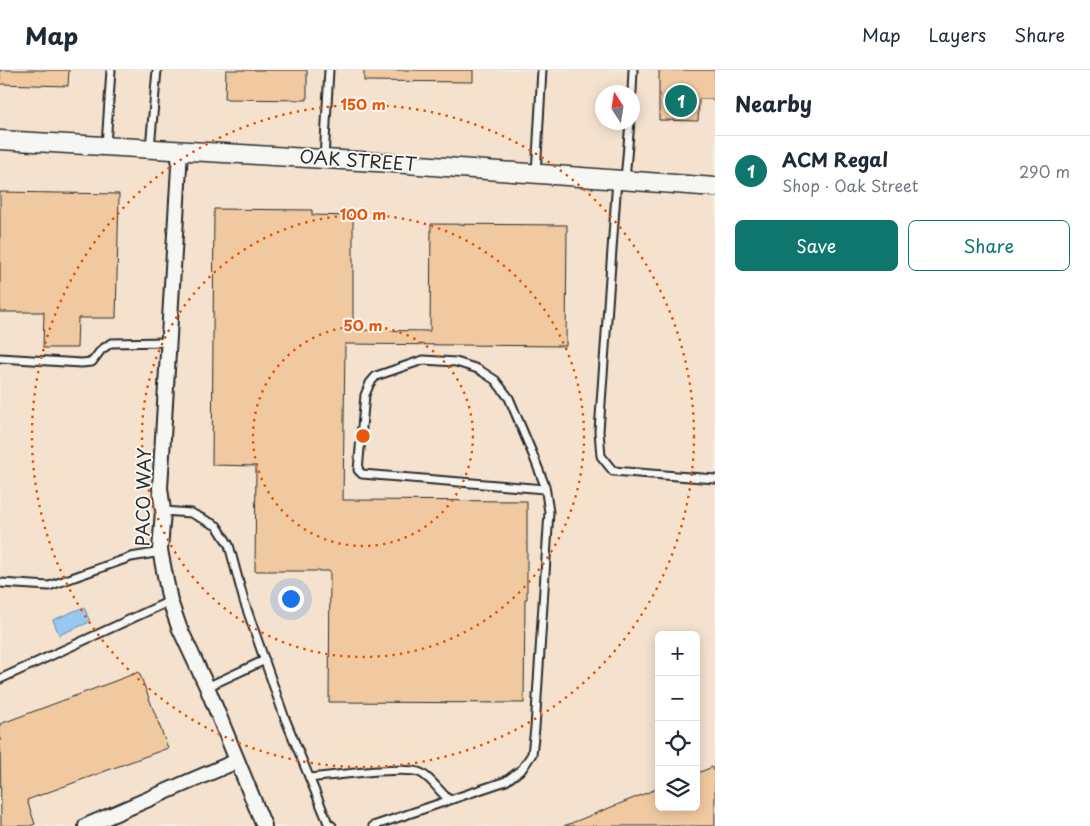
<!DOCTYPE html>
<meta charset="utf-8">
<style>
:root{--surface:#fff;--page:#f6f6f7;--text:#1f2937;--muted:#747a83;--line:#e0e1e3;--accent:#0f766e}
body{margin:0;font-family:"Playpen Sans",sans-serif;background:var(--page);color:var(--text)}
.controls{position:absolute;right:15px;bottom:15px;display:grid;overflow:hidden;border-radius:8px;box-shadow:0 2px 12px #0003}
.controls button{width:45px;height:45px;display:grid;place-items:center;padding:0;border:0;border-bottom:1px solid var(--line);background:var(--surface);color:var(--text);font:25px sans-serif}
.compass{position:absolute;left:595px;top:15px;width:45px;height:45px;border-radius:50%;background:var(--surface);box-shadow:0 2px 12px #0003;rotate:348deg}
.you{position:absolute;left:290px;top:528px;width:18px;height:18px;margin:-12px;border:4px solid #fff;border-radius:50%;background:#1a73e8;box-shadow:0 0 0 8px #1a73e833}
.badge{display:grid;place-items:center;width:32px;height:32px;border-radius:50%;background:var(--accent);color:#fff;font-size:16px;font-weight:700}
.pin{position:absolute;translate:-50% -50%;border:2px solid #fff;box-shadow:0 1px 5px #0006}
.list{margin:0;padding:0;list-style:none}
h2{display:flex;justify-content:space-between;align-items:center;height:65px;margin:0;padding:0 20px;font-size:21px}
h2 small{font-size:16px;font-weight:400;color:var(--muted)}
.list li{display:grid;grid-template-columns:32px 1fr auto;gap:15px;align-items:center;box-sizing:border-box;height:70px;padding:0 20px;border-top:1px solid var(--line)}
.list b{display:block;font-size:19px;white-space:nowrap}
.list p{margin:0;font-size:16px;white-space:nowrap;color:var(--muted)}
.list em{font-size:16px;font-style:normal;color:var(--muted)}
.actions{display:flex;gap:10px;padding:15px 20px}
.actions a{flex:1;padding:11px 0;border:1px solid var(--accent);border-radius:8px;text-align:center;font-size:18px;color:var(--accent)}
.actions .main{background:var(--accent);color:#fff}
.icon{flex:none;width:28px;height:28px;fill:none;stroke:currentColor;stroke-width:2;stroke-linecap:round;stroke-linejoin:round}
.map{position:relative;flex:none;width:715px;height:756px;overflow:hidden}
header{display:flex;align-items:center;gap:30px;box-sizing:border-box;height:70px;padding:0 25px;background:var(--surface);border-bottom:1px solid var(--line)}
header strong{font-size:24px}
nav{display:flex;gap:28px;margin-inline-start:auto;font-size:18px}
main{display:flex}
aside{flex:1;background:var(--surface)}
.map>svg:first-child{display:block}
.built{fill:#f4e2ce;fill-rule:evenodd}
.water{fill:#97c7f3;stroke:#6c89a3}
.building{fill:#f0c9a0;stroke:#2b2b2b}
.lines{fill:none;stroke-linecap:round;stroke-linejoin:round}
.service-casing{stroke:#2b2b2b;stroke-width:11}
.minor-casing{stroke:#2b2b2b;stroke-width:18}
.tertiary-casing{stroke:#2b2b2b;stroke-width:21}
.service{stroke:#f6f6f2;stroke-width:7}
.minor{stroke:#f6f6f2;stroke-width:14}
.tertiary{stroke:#f6f6f2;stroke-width:18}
.ring{fill:none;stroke:#e8590c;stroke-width:2.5;stroke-dasharray:2.5 5}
.labels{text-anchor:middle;stroke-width:4;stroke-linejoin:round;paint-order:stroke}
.street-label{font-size:18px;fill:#2b2b2b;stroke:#f6f6f2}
.centre{fill:#e8590c;stroke:#f6f6f2;stroke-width:2.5}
.ring-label{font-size:15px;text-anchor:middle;font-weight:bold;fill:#e8590c;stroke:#f6f6f2;stroke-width:4;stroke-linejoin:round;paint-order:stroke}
</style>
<header>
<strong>Map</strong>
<nav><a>Map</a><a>Layers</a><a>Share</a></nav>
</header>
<main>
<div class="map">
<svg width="715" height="756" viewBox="0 0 715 756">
<rect width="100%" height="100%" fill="#f5ede2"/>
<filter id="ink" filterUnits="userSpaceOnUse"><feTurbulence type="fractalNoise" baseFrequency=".02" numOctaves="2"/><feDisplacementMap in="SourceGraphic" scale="10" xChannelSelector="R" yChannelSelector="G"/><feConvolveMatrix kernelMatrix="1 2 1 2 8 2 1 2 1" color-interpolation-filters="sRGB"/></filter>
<g filter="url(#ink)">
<path class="built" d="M 0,0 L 715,0 L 715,756 L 0,756 ZM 602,22 L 632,22 L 632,52 L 602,52 ZM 659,565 L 696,565 L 696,737 L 659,737 Z"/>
<path class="water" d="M 84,537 L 90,552 L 59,565 L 53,550 Z"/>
<path class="building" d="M 0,0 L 69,0 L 68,16 L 0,14 Z
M 226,0 L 307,0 L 307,30 L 225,29 Z
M 364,0 L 473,0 L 473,12 L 364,11 Z
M 659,0 L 715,0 L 715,29 L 699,29 L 698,51 L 659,50 Z
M 0,122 L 119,124 L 116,248 L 78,248 L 77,278 L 43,278 L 44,242 L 0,242 Z
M 214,139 L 312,140 L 312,145 L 353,146 L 353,260 L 430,261 L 431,154 L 567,155 L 566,276 L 345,274 L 343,430 L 527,431 L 527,529 L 525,529 L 524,633 L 329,632 L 330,501 L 255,501 L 256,396 L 212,395 Z
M 139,602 L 168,678 L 27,730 L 35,754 L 30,756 L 1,756 L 0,654 Z
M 712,697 L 715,705 L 715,756 L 564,756 L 659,718 L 659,737 L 696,737 L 696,704 Z"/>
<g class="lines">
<defs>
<path id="service" d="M 632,22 L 633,0
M 106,76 L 111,0
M 150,78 L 157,0
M 324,89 L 329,0
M 536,104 L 542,0
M 617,110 L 599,361 L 601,386 L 613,401 L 715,409
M 625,110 L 630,52
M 0,288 L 81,293 L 92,292 L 101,280 L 111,273 L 169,272
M 163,441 L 191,443 L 217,456 L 229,475 L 244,531 L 284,646 L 328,753 L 332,756
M 0,513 L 49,516 L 131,487 L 161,482
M 0,609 L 170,531
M 207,617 L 265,590
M 310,708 C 330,706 406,695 421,703 C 432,709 440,722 449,730
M 373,756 L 506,711 L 522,699 L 532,684 L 535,658 L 549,442 L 545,416 L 533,385 L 509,328 L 495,310 L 478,299 L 456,292 L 423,290 L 376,306 L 370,313 L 365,325 L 358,400 L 362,404 L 545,419"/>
<path id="minor" d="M 180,80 L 160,418 L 163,441 L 160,480 L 170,531 L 179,557 L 207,617 L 264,756
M 86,756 L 237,691"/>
<path id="tertiary" d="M 0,70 L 393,93 L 715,117"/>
</defs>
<use href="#service" class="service-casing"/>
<use href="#minor" class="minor-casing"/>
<use href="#tertiary" class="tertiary-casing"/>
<use href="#service" class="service"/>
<use href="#minor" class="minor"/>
<use href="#tertiary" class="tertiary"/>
</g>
</g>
<g class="ring">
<circle cx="363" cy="366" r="110"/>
<circle cx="363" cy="366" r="221"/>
<circle cx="363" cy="366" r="331"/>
</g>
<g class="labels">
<g class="street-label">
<text transform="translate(358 91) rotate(4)" y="6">OAK STREET</text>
<text transform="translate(144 427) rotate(-89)" y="6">PACO WAY</text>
</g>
</g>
<circle cx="363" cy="366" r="8" class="centre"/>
<g class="ring-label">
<text x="363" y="40">150 m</text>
<text x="363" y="150">100 m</text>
<text x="363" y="261">50 m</text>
</g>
</svg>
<div class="controls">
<button>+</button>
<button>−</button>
<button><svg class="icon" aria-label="locate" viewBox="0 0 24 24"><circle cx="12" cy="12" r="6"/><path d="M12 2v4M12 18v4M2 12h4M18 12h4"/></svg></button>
<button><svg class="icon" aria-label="layers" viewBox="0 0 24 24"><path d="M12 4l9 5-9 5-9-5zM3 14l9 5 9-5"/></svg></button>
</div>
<svg class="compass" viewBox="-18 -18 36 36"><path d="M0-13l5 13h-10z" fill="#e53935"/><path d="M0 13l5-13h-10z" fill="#747a83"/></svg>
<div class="you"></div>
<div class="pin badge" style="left:681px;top:31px">1</div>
</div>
<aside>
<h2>Nearby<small></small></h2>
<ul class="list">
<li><span class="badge">1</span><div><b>ACM Regal</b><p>Shop · Oak Street</p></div><em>290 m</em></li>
</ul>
<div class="actions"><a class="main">Save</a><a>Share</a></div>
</aside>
</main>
